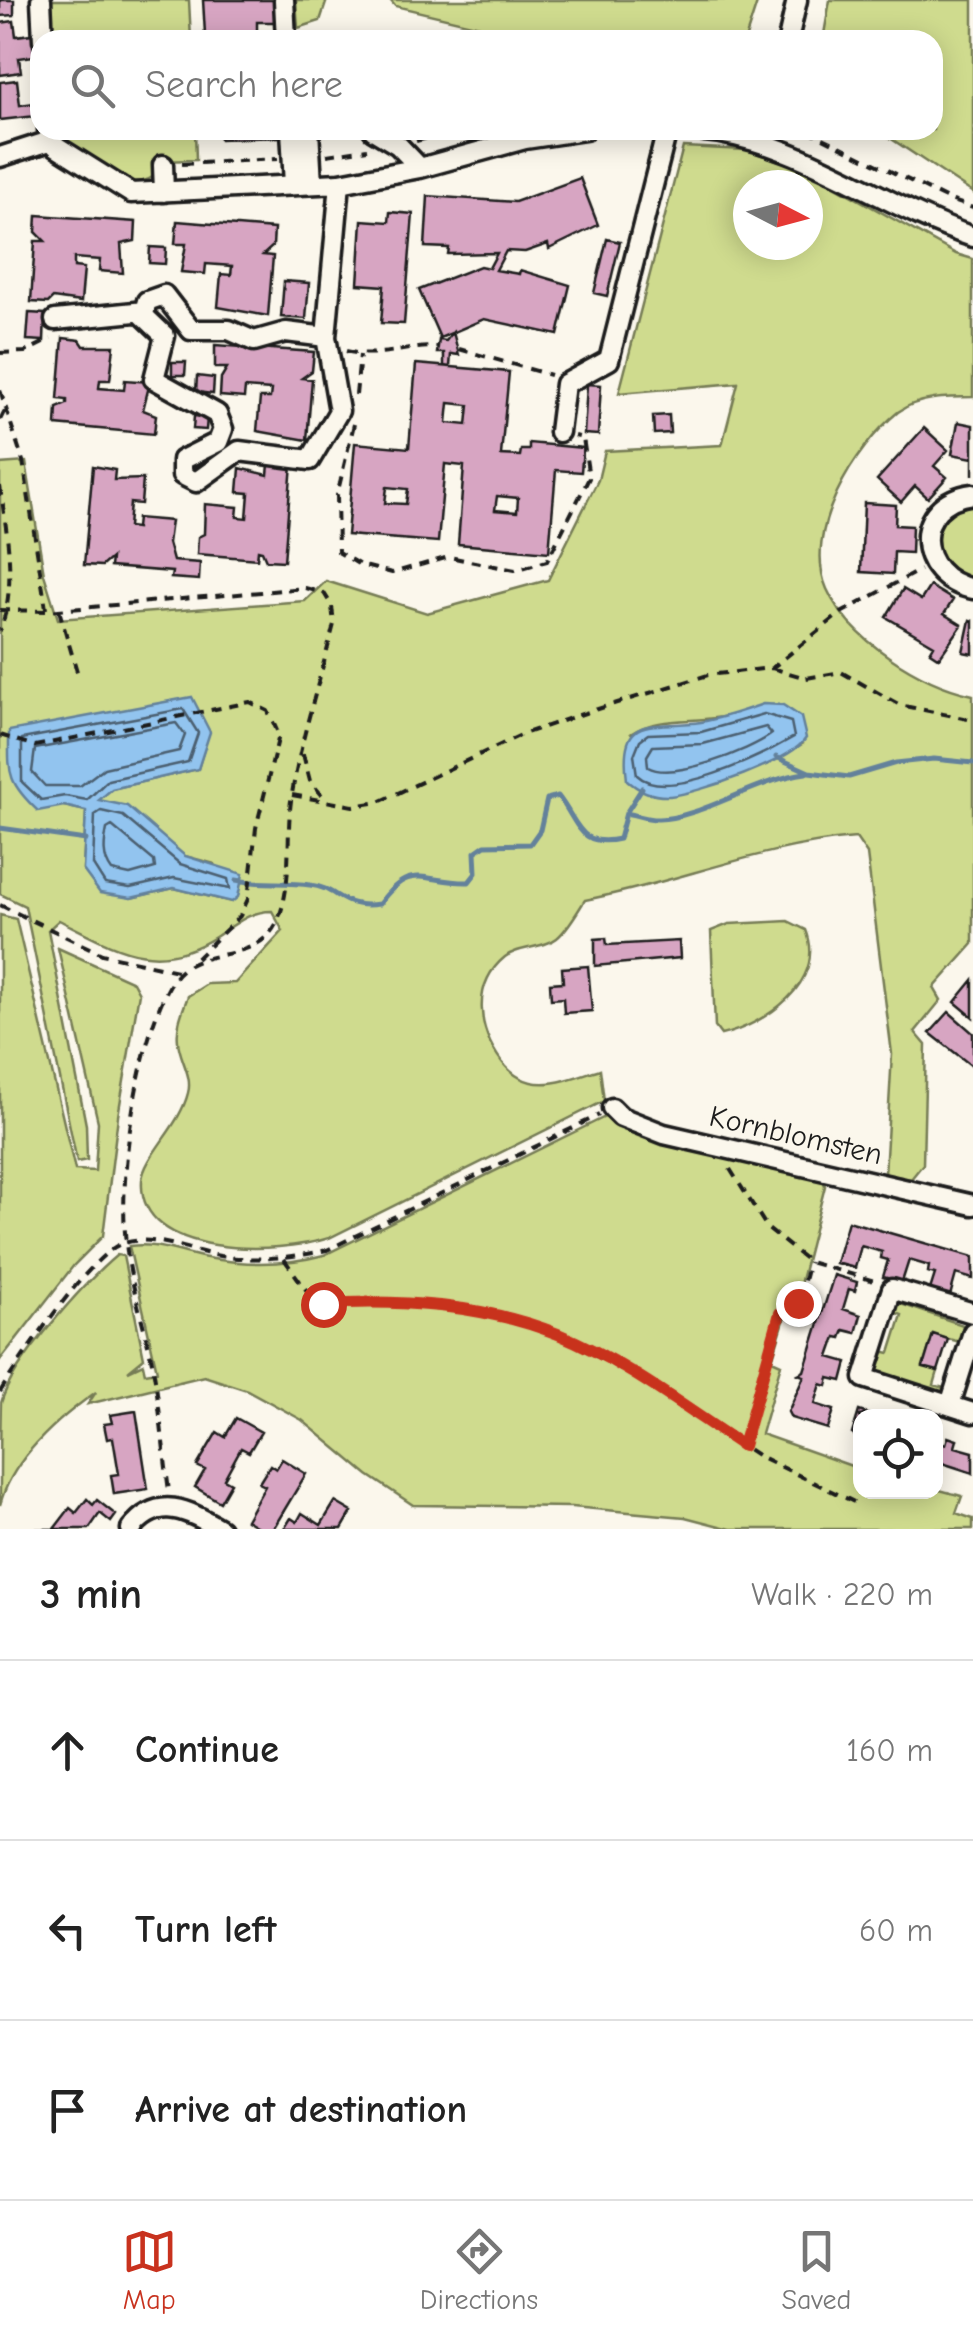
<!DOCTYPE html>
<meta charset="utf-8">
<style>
:root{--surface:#fff;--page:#f6f6f6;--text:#222;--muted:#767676;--line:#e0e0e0;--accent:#c8321e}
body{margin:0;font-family:"Comic Neue",sans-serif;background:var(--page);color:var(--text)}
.controls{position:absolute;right:30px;bottom:30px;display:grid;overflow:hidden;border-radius:20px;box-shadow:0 5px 25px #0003}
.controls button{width:90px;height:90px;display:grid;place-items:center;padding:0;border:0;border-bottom:2px solid var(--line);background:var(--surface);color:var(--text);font:50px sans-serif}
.compass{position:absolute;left:733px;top:170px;width:90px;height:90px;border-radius:50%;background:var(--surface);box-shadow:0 5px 25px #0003;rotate:96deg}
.stop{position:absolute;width:30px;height:30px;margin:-22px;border:8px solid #c8321e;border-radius:50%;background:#fff}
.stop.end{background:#c8321e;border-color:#fff;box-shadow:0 2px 10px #0008}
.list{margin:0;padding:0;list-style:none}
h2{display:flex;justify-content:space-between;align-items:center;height:130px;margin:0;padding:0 40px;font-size:42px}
h2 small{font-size:32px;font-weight:400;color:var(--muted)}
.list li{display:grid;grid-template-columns:65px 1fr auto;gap:30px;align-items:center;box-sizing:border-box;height:180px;padding:0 40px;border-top:2px solid var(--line)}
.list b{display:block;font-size:38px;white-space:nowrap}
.list em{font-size:32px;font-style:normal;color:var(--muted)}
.icon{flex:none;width:55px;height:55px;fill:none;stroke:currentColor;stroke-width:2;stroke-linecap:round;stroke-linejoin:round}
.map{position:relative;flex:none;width:973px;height:1529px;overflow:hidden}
.search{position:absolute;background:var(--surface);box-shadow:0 5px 25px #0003;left:30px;right:30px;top:30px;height:110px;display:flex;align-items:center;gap:25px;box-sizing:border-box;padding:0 35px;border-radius:30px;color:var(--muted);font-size:38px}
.sheet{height:670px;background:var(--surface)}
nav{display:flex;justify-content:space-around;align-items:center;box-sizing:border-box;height:140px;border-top:2px solid var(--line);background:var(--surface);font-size:28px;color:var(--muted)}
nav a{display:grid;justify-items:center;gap:5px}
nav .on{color:var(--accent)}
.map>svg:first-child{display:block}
.green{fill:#cfdb8e;stroke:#767c55;stroke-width:2.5;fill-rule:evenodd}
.water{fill:#92c4ef;stroke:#63819b;stroke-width:2.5}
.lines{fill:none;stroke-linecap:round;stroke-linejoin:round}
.shore{stroke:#4b5f70;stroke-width:2.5}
.stream{stroke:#63819b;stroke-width:5}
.building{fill:#d7a5c2;stroke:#1c1c1c;stroke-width:2.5;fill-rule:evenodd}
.minor-casing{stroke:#1c1c1c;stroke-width:25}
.path{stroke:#1c1c1c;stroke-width:4;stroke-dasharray:10 8;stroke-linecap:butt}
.minor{stroke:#fbf7ec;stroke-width:18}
.route{stroke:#c8321e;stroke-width:12}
.labels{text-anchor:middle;stroke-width:8;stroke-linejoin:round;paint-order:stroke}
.street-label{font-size:30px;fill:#1c1c1c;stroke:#fbf7ec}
</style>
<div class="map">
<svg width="973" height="1529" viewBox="0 0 973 1529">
<rect width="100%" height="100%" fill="#fbf7ec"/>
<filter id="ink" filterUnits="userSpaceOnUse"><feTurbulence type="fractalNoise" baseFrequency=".01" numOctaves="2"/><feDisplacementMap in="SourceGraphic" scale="20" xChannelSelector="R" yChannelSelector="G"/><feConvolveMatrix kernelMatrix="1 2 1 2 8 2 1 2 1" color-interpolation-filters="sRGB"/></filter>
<g filter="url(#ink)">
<path class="green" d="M 51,0 L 189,0 L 191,40 L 51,40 Z
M 296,0 L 327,0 L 320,21 L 298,28 Z
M 390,0 L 758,0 L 745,40 L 539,40 L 395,6 Z
M 830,0 L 973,0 L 973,193 L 878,130 L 933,130 L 933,40 L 823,40 Z
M 55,130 L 195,130 L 196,160 L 156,161 L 154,176 C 123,198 83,154 57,136 Z
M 683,147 L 747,150 L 804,169 L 956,254 L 973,259 L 973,397 C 949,397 918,397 898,412 C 855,447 802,532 827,589 C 850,640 921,684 973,695 L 973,944 L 934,988 L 941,1000 L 915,1032 L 926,1045 L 923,1164 L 911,1179 L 885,1174 L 892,1054 L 867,854 L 856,838 C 763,845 676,883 585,900 C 577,912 568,929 557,938 C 543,949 519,946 505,957 C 471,985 478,1030 502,1062 C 529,1097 563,1081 600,1069 L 604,1101 L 329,1238 C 280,1254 137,1260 142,1180 C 144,1156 180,1126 188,1093 C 193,1076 179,1058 178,1041 C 176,1025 183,1010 188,996 L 207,984 L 235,983 L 283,931 L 272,911 C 250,911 236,924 217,936 C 156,975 117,949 59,920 L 48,930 L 86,1125 L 87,1160 L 77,1162 L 25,906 L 0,894 L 0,464 L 26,462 L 44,574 L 58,619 L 305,601 L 326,581 L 427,613 L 548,580 L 598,480 L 605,451 L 722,445 L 738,383 L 619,393 ZM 748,185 L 808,185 L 808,245 L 748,245 ZM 727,716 L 802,744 L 766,765 L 632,733 C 657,716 697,723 727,716 ZM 209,732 L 198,769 L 111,789 L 97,800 L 185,856 L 215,864 L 231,902 L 174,888 L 131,898 L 83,870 L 86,811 L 64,806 Z
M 973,502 L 973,580 C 925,570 924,512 973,502 Z
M 0,915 L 16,919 L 75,1170 L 95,1171 L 98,1122 L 58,948 L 133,982 L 139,993 L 118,1116 L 103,1236 L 74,1265 L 0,1360 Z
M 788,921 L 806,930 C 827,983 764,1025 721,1035 L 715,1027 L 711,931 L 729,924 Z
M 605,1117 L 822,1174 L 825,1186 L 793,1312 L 787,1311 L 772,1360 L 781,1364 L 761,1434 L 860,1469 L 860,1492 L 936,1489 L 962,1496 L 956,1513 L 973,1519 L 973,1529 L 731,1529 L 685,1517 L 572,1507 L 413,1505 L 368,1475 L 302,1420 L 247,1390 L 204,1376 L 88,1404 L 96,1392 C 58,1419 12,1458 0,1505 C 0,1474 0,1432 1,1403 C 12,1363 85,1282 117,1255 L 123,1256 L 144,1358 L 128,1371 L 143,1364 L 145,1373 L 157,1371 L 129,1246 C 156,1242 181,1253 207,1258 C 245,1265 286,1265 324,1255 Z
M 898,1303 L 963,1325 L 960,1342 L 933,1335 L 923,1366 L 938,1371 L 934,1385 L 947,1389 L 939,1397 L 873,1375 L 877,1350 L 890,1353 L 902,1315 L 888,1310 Z"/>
<path class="water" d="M 192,697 L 210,732 L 198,769 L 112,789 L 99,800 L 127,806 L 185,856 L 243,874 L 238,897 L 232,902 L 174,888 L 131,898 L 100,893 L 83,870 L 86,811 L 64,806 L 38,811 C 6,781 9,773 9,731 Z
M 763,704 L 783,705 L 801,717 L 806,738 C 792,761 699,793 670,796 C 653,797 639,791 627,780 C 618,711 652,729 701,722 C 722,718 743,711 763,704 Z"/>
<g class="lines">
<path class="shore" d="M 183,709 L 198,733 L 188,762 L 108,780 L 87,800 L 65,796 L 41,800 L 22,782 L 22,739 Z
M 764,714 L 791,722 L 794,737 C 763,755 667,804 637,775 L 634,755 L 640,740 L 648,734 L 701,732 Z
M 176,723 L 185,735 L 179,751 L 104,768 L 80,786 L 45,786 L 32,772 L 35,749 Z
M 766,727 L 772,734 C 749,751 672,781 648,767 L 647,756 L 653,746 L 703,744 Z
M 101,811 L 123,816 L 180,864 L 228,879 L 230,889 L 174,878 L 130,888 L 105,884 L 93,865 L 95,815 Z
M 112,826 L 154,861 L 155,868 L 130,875 L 112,871 C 102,858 104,844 107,829 Z"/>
<path class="stream" d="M 776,757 L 809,772 L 849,777 L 896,763 L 934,759 L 973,763
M 626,813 C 636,815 647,819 657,819 C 697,820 757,779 806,773
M 0,828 L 86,840
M 236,880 C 260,885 286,881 310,885 C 338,888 341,910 379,904 C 412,860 422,883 469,882 L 476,873 L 475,852 L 485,845 L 530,844 L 540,830 L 547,799 L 558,796 C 579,823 579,848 619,839 L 626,813 L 642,788"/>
</g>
<path class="building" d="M 0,0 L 14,0 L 14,15 L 0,16 Z
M 203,0 L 274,0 L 275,22 L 257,22 L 257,37 L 205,34 Z
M 14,21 L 16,36 L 32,34 L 34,56 L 19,58 L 21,72 L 0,75 L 0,23 Z
M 17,80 L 20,105 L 35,103 L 36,116 L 0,120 L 0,82 Z
M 208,130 L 279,130 L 279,137 L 220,139 L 219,131 Z
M 580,178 L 598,225 L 549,249 L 548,244 L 525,252 L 506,251 L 496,270 L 519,274 L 520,270 L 570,285 L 558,335 L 484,319 L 440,338 L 419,290 L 480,266 L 489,268 L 497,253 L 448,254 L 449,248 L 425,247 L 428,196 L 515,202 Z
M 390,212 L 413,214 L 404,324 L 381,323 L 384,286 L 358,284 L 362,220 L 389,222 Z
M 37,215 L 136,222 L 135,241 L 121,244 L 123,273 L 99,271 L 100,260 L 74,258 L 74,267 L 84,268 L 81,302 L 53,298 L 48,303 L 31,302 L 35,241 L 45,241 L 36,232 Z
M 177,221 L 274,229 L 273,246 L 263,255 L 273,256 L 268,316 L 218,307 L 221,274 L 231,275 L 232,266 L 206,264 L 205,274 L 181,272 L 186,244 L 175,244 Z
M 607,239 L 620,242 L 607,296 L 594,293 Z
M 150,247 L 166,248 L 165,264 L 149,263 Z
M 284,281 L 309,283 L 306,319 L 281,317 Z
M 29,313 L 45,314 L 44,341 L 27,340 Z
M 453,332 L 459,355 L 451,354 L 450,367 L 444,366 L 444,353 L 437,353 L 439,340 L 446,341 Z
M 63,338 L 80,340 L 84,346 L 114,346 L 110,380 L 100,380 L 99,388 L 124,390 L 125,380 L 150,382 L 143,410 L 156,415 L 154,434 L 56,425 L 57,408 L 67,404 L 67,400 L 58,399 Z
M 215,345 L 314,352 L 312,371 L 302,378 L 312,379 L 307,440 L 257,431 L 260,398 L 270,398 L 271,390 L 245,388 L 244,398 L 220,396 L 221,378 L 227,368 L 215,368 Z
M 172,362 L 186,362 L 185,375 L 172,375 Z
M 416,364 L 509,372 L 501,455 L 520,456 L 521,450 L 529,450 L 529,443 L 583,448 L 581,472 L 556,470 L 549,552 L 458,544 L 464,466 L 445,464 L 438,542 L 347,535 L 355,443 L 409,448 ZM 449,403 L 469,405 L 467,425 L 447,423 ZM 387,487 L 408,489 L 406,504 L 385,503 ZM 497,496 L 518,498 L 517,512 L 495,510 Z
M 197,376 L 214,378 L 213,394 L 196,392 Z
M 587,384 L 601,385 L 598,435 L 584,434 Z
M 669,415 L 670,433 L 654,434 L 653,416 Z
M 194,416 L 207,417 L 206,430 L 193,429 Z
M 958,422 L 973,425 L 973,475 L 973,458 L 952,454 Z
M 924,428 L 948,450 L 934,466 L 947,477 L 928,498 L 915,486 L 901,502 L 877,480 Z
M 273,462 L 292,464 L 284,561 L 266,560 L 262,551 L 258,550 L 257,559 L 197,554 L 198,537 L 204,534 L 205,504 L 238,507 L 237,517 L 247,518 L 249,493 L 238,492 L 240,468 L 268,475 L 269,464 Z
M 93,466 L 115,470 L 114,480 L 143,479 L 141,504 L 130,503 L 128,527 L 136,528 L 137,518 L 171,521 L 168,543 L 173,561 L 200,563 L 199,580 L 171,578 L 172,572 L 110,567 L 111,558 L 102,566 L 84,565 Z
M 864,503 L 896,505 L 895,525 L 912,526 L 911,553 L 894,552 L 893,574 L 861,572 Z
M 930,586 L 953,600 L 944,614 L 962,625 L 939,658 L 930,652 L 934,645 L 886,617 L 903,589 L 921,600 Z
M 970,620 L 973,621 L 973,654 L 963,652 Z
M 606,938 L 607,945 L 679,941 L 680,958 L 595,966 L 595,939 Z
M 588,966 L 592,1011 L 564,1013 L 563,998 L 551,999 L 550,983 L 563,982 L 562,968 Z
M 973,980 L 973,1017 L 955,1002 Z
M 949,1012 L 973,1033 L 973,1067 L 930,1033 Z
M 848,1221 L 973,1257 L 973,1279 L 956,1274 L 950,1296 L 930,1290 L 935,1274 L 928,1272 L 929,1266 L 909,1260 L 902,1282 L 883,1277 L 888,1260 L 881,1258 L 882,1252 L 861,1246 L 855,1268 L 836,1263 Z
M 834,1275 L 857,1282 L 855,1291 L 849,1289 L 843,1309 L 861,1315 L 856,1333 L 844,1330 L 841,1338 L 836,1337 L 829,1357 L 847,1362 L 842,1381 L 829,1378 L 827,1386 L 821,1384 L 815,1404 L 834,1410 L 828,1429 L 791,1418 L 788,1412 L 804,1376 L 798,1374 L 804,1371 Z
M 933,1334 L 948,1339 L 938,1371 L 923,1367 Z
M 136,1411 L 148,1489 L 114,1494 L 111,1475 L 119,1474 L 113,1438 L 107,1439 L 104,1424 L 112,1423 L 110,1415 Z
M 859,1411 L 868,1414 L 860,1416 L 860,1439 L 852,1434 Z
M 236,1418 L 261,1432 L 249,1452 L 241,1448 L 224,1479 L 231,1483 L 220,1502 L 195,1487 L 205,1470 L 197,1466 L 217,1432 L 225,1437 Z
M 948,1437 L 957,1440 L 955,1447 L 973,1452 L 973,1473 L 936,1461 L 936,1441 L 946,1444 Z
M 282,1459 L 306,1474 L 273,1529 L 261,1529 L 246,1520 L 265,1486 L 259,1483 L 270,1465 L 276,1469 Z
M 87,1499 L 93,1505 L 97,1500 L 116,1515 L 111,1522 L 100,1513 L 89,1529 L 34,1529 L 54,1529 L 70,1508 L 76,1513 Z
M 335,1502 L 352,1512 L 342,1529 L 284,1529 L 291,1518 L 297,1522 L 302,1513 L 321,1525 Z"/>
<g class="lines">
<defs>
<path id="minor" d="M 41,0 L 43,40
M 284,0 L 286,40
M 788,40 L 797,0
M 48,130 L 56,146 L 131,193 L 340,183 L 420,168 L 525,139 L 585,130
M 291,130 L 294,185
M 309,130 L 312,184
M 373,130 L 398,145 L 420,168
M 696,130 C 799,138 878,205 973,237
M 0,157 L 53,140
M 163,165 L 164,192
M 55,320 L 145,311
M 326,337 L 339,411 L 310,460 L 239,451 L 196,482 L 182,475 L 182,460 L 218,442 L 223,429 L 217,414 L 154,379 L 165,336 L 143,315 L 147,301 L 164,295 L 191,330 L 229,330 L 254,341 L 286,332 L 326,337 L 340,183
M 559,432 L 565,384 L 609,360 L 667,130
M 973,494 C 910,502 913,577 973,589
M 612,1108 L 621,1117 L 664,1134 L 973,1205
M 973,1313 L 892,1289 L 864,1378 L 973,1413
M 950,1405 L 973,1332
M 131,1529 C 158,1494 188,1510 220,1529"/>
</defs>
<use href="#minor" class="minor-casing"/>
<path class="path" d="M 807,130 L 947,199 L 973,208
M 416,141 L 460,130
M 327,155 L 367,149
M 182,164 L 278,159
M 459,349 L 550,375
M 346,351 C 376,359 407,346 438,347
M 0,353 L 25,352 L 51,339
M 0,390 L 23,461 L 46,609
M 356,395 L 360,355
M 0,420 L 6,408
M 354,424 L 337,495 L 338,552 L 360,565 L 392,573 L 449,557 L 515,570 L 547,561 L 589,478 L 583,438 L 575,436
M 0,486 C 7,534 17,585 0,631
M 0,610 L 47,611 L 305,588 L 324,593 L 332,606 L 334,624 C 320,680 301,737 292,794 C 285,834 294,884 277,922 C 255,968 194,942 171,983 C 137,1042 118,1177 126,1243 C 130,1283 144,1323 152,1362 C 160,1405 163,1448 169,1491
M 59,610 L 78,675
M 772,668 L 806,678 L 841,672 L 900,705 L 973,720
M 0,735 L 35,746 L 250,702 L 268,711 L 279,735 L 256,828 L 248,899 L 240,916 L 196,959
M 303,754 L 310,781 L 327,801
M 292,795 L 353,806 L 379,802 L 523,734 L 591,711 L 708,675 L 772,668 L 841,613 L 920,570
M 0,905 L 102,954 L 181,972
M 730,1169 L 768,1229 L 809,1262 L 878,1282
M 284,1259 L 312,1298 L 323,1304 L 367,1301 L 478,1312 L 560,1335 L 651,1385 L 757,1455 L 854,1502
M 0,1392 C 19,1361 91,1254 121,1244 C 152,1233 189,1251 220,1256 C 256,1261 291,1258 327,1250 L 599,1115
M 743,1444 L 780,1313 L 798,1303 L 809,1262"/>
<use href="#minor" class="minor"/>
</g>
</g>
<g class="lines" filter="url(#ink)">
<path class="route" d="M 323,1304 C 400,1299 486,1305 558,1334 C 624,1361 684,1407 743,1446 L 780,1313 L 798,1303"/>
</g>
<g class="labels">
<g class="street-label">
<text transform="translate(796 1135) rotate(13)" y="10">Kornblomsten</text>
</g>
</g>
</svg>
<div class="controls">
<button><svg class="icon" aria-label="locate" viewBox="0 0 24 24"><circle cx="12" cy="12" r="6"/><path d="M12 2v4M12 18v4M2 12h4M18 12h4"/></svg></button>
</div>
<svg class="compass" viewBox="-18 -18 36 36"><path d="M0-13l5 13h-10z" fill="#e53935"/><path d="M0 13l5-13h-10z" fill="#767676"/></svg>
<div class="stop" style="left:323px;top:1304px"></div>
<div class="stop end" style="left:798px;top:1303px"></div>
<div class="search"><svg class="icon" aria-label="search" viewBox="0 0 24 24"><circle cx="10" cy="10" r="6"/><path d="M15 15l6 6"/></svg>Search here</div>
</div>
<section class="sheet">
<h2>3 min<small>Walk · 220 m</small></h2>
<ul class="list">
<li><svg class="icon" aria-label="ahead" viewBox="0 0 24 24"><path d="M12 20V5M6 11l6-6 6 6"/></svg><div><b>Continue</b></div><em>160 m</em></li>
<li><svg class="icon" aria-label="left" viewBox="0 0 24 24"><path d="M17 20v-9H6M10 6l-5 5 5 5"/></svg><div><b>Turn left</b></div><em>60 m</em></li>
<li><svg class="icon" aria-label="arrive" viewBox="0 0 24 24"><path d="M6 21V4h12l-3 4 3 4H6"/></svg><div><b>Arrive at destination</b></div></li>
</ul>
</section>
<nav>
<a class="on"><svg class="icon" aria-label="map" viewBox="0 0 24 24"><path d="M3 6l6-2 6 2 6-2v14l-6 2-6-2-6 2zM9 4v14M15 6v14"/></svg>Map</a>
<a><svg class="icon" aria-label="directions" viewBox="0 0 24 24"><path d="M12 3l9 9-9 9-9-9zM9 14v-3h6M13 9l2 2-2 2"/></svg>Directions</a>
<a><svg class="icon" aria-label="saved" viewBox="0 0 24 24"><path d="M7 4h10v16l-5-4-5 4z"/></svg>Saved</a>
</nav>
